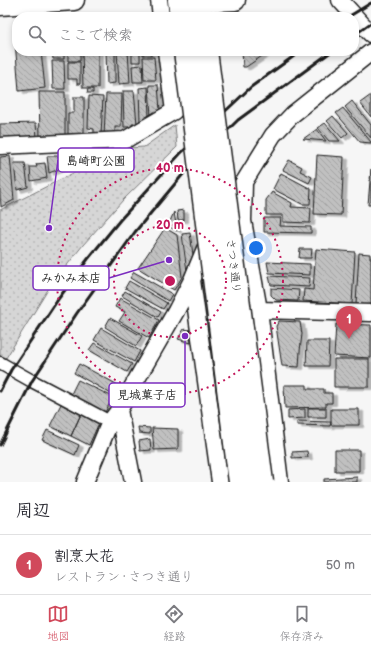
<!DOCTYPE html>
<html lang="ja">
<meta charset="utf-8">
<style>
:root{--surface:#fff;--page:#f7f7f7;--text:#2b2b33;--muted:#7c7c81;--line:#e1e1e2;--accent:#d1495b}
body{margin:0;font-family:"Balsamiq Sans","Klee One",sans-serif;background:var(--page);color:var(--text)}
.you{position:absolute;left:256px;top:248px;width:14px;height:14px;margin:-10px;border:3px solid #fff;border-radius:50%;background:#1a73e8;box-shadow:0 0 0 6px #1a73e833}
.badge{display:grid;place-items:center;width:26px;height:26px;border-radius:50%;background:var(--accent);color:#fff;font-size:13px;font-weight:700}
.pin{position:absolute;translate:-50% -33px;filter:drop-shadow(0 1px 2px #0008)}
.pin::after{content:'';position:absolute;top:21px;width:14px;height:12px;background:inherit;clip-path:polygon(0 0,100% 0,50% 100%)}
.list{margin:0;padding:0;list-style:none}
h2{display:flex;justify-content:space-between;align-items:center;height:52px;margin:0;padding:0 16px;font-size:17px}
h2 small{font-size:13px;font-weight:400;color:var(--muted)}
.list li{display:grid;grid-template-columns:26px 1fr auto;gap:12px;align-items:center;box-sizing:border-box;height:60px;padding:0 16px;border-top:1px solid var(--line)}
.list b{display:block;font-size:15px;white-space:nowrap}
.list p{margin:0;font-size:13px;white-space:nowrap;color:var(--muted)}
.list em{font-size:13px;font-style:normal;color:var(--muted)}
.icon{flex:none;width:22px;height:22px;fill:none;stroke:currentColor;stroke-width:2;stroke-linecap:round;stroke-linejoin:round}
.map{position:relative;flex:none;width:371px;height:482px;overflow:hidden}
.search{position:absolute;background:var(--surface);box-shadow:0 2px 6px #0003;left:12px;right:12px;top:12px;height:44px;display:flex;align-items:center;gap:10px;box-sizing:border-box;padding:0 14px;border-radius:16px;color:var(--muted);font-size:15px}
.sheet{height:112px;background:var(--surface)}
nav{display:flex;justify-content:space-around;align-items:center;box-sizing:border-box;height:56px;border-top:1px solid var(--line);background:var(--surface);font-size:11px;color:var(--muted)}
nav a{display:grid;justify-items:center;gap:2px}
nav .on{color:var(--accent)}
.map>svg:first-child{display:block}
.grass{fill:url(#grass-dots);stroke:#797979}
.building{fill:url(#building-back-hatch);stroke:#1c1c1c;filter:url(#shadow)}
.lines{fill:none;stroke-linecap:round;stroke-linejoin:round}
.pedestrian-casing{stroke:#1c1c1c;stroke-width:15}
.minor-casing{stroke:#1c1c1c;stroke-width:19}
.tertiary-casing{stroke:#1c1c1c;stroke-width:23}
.trunk-casing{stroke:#1c1c1c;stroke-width:25}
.pedestrian{stroke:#fff;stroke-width:12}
.minor{stroke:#fff;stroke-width:16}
.tertiary{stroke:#fff;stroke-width:20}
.trunk{stroke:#fff;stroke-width:22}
.rail{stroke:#1c1c1c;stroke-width:3}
.trunk-bridge-casing{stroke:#1c1c1c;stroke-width:25;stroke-linecap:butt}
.trunk-bridge{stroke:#fff;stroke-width:22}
.ring{fill:none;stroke:#c2185b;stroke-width:2;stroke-dasharray:2 4}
.labels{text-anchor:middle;stroke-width:4;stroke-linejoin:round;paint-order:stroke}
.street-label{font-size:11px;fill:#1c1c1c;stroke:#fff}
.centre{fill:#c2185b;stroke:#fff;stroke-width:2}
.ring-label{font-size:12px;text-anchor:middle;font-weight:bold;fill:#c2185b;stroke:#fff;stroke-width:4;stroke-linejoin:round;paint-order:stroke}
.leader{fill:none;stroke:#7b2cbf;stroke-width:1.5}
.callout-dot{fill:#7b2cbf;stroke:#fff;stroke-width:1.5}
.callout{fill:#fff;stroke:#7b2cbf;stroke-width:1.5}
.callout-label{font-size:12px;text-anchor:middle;font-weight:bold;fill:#1c1c1c}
</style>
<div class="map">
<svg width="371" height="482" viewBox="0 0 371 482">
<defs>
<pattern id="grass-dots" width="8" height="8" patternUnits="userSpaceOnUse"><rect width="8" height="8" fill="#d6d6d6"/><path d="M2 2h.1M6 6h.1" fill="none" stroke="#b7b7b7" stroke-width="1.8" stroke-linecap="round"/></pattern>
<pattern id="building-back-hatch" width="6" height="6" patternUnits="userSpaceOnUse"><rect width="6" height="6" fill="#c0c0c0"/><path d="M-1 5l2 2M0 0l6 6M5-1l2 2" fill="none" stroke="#a4a4a4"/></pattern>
<filter id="shadow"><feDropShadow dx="4.5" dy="2.5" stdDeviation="0" flood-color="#0004"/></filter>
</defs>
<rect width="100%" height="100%" fill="#f6f6f6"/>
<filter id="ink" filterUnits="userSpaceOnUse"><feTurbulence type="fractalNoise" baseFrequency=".025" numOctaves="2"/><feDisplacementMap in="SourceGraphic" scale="8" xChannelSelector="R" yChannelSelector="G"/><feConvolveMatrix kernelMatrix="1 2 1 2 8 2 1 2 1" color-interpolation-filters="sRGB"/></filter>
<g filter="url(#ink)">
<path class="grass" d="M 175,125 L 177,147 L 123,200 L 83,245 L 49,288 L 6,358 L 0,355 L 0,210 L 81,169 L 81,151 L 144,147 Z"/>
<path class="building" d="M 17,40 L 17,51 L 41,51 L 45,88 L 19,91 L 15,41 Z
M 52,51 L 64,51 L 64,59 L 53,59 Z
M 68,51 L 80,51 L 80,61 L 68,61 Z
M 82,51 L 98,51 L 98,88 L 83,88 Z
M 106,51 L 115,51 L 115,83 L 107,84 Z
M 117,51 L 128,51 L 130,83 L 119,84 Z
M 132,51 L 140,51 L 140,62 L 132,62 Z
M 143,51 L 152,51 L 152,55 L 143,55 Z
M 242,51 L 265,51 L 265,54 L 246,67 L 243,67 Z
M 143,57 L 154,57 L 156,80 L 144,80 Z
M 52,61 L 64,61 L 65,89 L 53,89 Z
M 68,62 L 80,62 L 80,84 L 77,84 L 77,79 L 68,79 Z
M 142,65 L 143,82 L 133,82 L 132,66 Z
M 149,85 L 158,85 L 160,110 L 156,114 L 151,117 Z
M 148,87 L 149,119 L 145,119 L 145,122 L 140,122 L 139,88 Z
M 88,89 L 93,89 L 93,93 L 87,93 Z
M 123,91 L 134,91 L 137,124 L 132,124 L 132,127 L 124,127 Z
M 39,92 L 65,92 L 65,138 L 40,138 Z
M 106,94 L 122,94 L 121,127 L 115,127 L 115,136 L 104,136 Z
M 371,95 L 371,117 L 360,103 Z
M 89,96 L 103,97 L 101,135 L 94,135 L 94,129 L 88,128 Z
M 74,97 L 84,97 L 84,134 L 68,134 L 68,113 L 74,113 Z
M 352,101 L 371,125 L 371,138 L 345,107 Z
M 343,108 L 371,142 L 371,143 L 360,142 L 336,113 Z
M 333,116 L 348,133 L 342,138 L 327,121 Z
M 36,123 L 37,138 L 0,138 L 0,124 Z
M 325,123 L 340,141 L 329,141 L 318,128 Z
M 317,129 L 326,141 L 303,139 Z
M 317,155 L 344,157 L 341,215 L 314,214 Z
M 10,156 L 14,200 L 1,207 L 0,194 L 0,157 Z
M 47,156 L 67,156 L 67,166 L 49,173 Z
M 289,160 L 302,167 L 300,171 L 312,177 L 309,183 L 283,170 Z
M 14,163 L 25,163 L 28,187 L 17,190 Z
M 45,163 L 47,178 L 31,181 L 30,167 L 37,167 L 36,164 Z
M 371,169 L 371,205 L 368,205 Z
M 281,173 L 311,189 L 310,204 L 302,204 L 273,189 Z
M 272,192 L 292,203 L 291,207 L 311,208 L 310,223 L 283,222 L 283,215 L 266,215 L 266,200 Z
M 184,210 L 184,220 L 178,220 L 177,211 Z
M 174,212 L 177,231 L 168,226 Z
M 264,218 L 281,218 L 280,226 L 311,227 L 311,233 L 264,232 Z
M 165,228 L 177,235 L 182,277 L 174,290 L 138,268 Z
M 190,233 L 194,262 L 187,272 L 182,234 Z
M 300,249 L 312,249 L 311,258 L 299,258 Z
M 316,249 L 355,252 L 352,304 L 303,301 L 304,289 L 313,290 Z
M 359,253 L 370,254 L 370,258 L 371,258 L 371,305 L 356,304 Z
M 267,262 L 310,264 L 310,275 L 269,273 Z
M 134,272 L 172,294 L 168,301 L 130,278 Z
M 269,276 L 310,278 L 309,287 L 271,285 Z
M 129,281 L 167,303 L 163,309 L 125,288 Z
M 271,288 L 299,290 L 298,301 L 276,300 L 271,295 Z
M 125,291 L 161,312 L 158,317 L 122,296 Z
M 120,298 L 159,320 L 149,338 L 119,321 L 125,312 L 115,307 Z
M 110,318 L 142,336 L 136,346 L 105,327 Z
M 279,321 L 300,322 L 302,334 L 300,351 L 299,367 L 282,366 L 276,326 Z
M 336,324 L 371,325 L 371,358 L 334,356 Z
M 101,328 L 140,351 L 134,362 L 94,340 Z
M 184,329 L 190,330 L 191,343 L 178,339 Z
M 307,341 L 329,341 L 328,366 L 306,366 Z
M 94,343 L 132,364 L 127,372 L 89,350 Z
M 334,359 L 369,359 L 369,387 L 334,387 Z
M 79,364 L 120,386 L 115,396 L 74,373 Z
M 78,380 L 113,397 L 103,416 L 68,400 Z
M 284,385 L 307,385 L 307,389 L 324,389 L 324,393 L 332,393 L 332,403 L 326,403 L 326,407 L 285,408 Z
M 61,404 L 81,414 L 71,436 L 50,426 Z
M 308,408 L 326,408 L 326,417 L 308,417 Z
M 305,409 L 305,418 L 288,419 L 288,410 Z
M 331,409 L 359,409 L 359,425 L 331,425 Z
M 81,414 L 99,423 L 89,445 L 71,436 Z
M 297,421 L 331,422 L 330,426 L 297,425 Z
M 138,427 L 150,428 L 150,434 L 139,433 Z
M 152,428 L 178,429 L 178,449 L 154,450 Z
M 47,430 L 79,445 L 75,455 L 42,440 Z
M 150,439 L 151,450 L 140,451 L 139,441 Z
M 335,450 L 359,450 L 359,471 L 335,471 Z
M 307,451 L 308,457 L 292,458 L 292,452 Z
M 357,477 L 357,482 L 324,482 L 324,479 Z"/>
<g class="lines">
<defs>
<path id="pedestrian" d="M 0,363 L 32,381 L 110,422"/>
<path id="minor" d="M 159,0 L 161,17
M 340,0 L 371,34
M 0,146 L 125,140 L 174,111 L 166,51
M 244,182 L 243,221 L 259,310 L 280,482
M 223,212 L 244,182 L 273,135 L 293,114 L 371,52
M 192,280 L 220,482
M 259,310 L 371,313
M 85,482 L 110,422 L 119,410
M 133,482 L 119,410 L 176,311 L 192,280 L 209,239"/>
<path id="tertiary" d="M 209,0 L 217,1 L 235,0
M 0,5 L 74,0"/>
<path id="trunk" d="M 179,0 L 181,17
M 199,0 L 201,17
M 216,0 L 217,1"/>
</defs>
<use href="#pedestrian" class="pedestrian-casing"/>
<use href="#minor" class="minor-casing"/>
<use href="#tertiary" class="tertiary-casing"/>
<use href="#trunk" class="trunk-casing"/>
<use href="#pedestrian" class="pedestrian"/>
<use href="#minor" class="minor"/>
<use href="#tertiary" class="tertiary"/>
<use href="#trunk" class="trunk"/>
<path class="rail" d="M 348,17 L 371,3
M 354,35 L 371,23
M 0,391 L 11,370 L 59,298 L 88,259 L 120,220 L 180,154 L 251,87 L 301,51
M 0,445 L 32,381 L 77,313 L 135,232 L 184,173 L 238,120 L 332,51"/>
<defs>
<path id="trunk-bridge" d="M 185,51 L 240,482
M 206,51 L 262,482"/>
</defs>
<use href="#trunk-bridge" class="trunk-bridge-casing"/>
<use href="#trunk-bridge" class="trunk-bridge"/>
</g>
</g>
<g class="ring">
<circle cx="170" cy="281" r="56"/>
<circle cx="170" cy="281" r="113"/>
</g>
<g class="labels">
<g class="street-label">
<text transform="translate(234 266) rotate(83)" y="4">さつき通り</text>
</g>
</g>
<circle cx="170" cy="281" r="6" class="centre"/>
<g class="ring-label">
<text x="170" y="172">40 m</text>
<text x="170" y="229">20 m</text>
</g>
<path class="leader" d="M49 228L58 160M169 260L109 278M185 336L185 395"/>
<g class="callout-dot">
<circle cx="49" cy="228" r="4"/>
<circle cx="169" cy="260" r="4"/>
<circle cx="185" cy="336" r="4"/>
</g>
<g class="callout">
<rect x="58" y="148" width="76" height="24" rx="4"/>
<rect x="33" y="266" width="76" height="24" rx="4"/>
<rect x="109" y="383" width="76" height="24" rx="4"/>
</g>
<g class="callout-label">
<text x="96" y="165">島崎町公園</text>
<text x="71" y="282">みかみ本店</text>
<text x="147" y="399">見城菓子店</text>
</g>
</svg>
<div class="you"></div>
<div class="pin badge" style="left:349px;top:339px">1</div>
<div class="search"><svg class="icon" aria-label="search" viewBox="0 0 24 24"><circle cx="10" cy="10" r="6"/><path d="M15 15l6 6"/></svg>ここで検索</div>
</div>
<section class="sheet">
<h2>周辺<small></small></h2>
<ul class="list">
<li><span class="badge">1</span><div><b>割烹大花</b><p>レストラン · さつき通り</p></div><em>50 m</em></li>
</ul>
</section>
<nav>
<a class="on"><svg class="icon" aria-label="map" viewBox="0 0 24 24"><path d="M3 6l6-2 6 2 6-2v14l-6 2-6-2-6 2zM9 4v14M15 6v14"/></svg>地図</a>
<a><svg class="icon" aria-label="directions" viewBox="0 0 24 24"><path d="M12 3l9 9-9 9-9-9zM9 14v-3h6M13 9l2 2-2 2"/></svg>経路</a>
<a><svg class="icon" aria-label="saved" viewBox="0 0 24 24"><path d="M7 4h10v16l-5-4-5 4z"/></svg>保存済み</a>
</nav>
